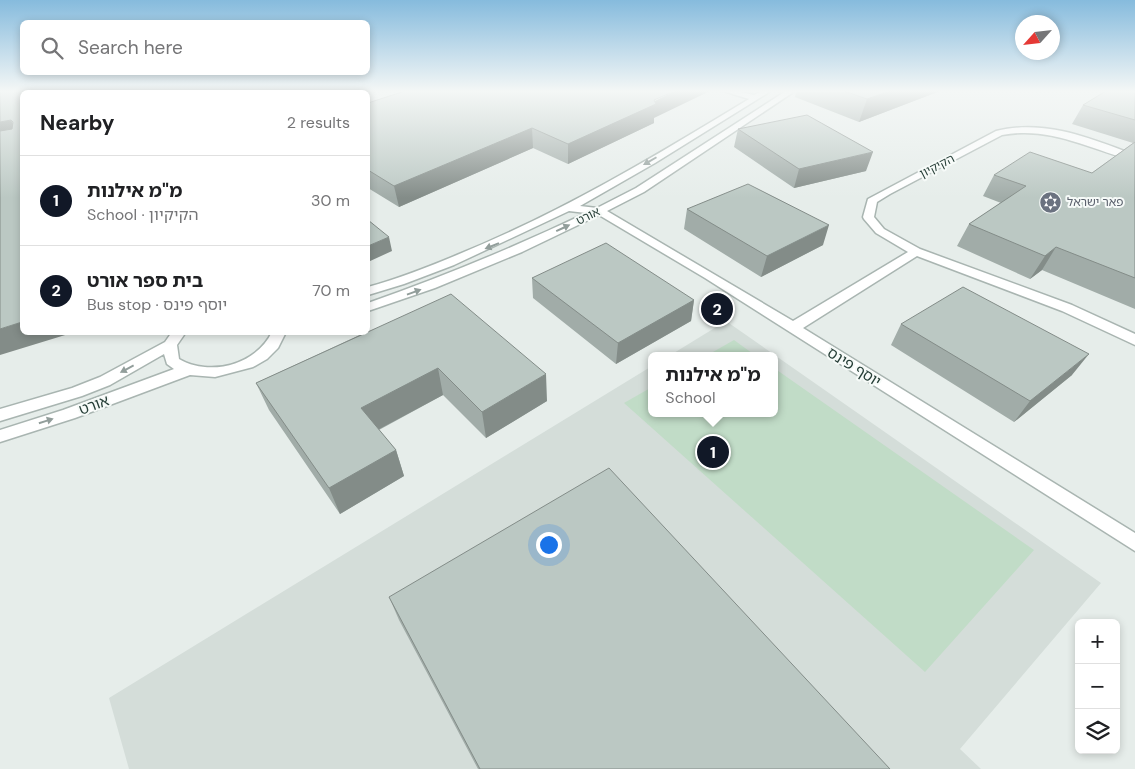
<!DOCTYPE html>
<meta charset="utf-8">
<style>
:root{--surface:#fff;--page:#f6f6f6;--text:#202124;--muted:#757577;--line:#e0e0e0;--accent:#111827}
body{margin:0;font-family:"DM Sans","Noto Sans Hebrew",sans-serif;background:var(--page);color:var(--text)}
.controls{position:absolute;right:15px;bottom:15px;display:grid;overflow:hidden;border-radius:8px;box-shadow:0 2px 8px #0003}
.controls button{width:45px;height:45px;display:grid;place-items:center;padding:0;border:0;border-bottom:1px solid var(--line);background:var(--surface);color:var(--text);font:25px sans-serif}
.compass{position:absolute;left:1015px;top:15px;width:45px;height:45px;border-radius:50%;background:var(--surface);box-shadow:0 2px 8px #0003;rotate:243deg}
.you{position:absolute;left:548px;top:544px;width:18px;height:18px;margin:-12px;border:4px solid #fff;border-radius:50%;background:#1a73e8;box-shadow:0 0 0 8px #1a73e833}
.badge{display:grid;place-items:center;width:32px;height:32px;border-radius:50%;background:var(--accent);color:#fff;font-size:16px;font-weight:700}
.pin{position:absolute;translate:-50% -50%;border:2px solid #fff;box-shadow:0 1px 5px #0006}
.popup{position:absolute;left:648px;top:352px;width:130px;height:65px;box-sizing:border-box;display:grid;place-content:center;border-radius:8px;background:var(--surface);filter:drop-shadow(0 1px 4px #0005);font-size:16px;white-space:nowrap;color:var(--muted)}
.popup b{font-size:19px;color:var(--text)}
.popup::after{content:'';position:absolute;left:50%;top:100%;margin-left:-10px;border:10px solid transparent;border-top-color:var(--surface)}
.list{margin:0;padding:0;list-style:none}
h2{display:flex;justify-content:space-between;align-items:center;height:65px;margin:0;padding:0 20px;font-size:21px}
h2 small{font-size:16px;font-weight:400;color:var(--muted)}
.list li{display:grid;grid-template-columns:32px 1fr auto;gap:15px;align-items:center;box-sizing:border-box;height:90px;padding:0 20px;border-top:1px solid var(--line)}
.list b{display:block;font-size:19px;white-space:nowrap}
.list p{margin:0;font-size:16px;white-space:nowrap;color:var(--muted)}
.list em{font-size:16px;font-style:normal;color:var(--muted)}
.icon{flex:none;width:28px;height:28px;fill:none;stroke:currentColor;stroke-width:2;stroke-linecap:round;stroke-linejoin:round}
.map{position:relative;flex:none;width:1135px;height:769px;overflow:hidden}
.search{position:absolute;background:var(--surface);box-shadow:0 2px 8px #0003;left:20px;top:20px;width:350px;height:55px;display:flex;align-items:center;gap:12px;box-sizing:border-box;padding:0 18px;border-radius:8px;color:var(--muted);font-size:19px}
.panel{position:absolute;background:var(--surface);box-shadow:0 2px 8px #0003;left:20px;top:90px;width:350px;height:245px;border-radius:8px}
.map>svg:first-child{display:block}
.built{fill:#d4ddd9}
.green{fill:#c1dcc7}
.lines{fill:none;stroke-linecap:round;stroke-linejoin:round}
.minor-casing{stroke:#a9b5b1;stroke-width:3}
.minor{fill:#fff;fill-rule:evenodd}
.wall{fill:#a1aca8}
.shaded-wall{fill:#838c88}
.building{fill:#bbc8c3;stroke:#838c88}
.oneway{fill:#929e9b}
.labels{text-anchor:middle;stroke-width:4;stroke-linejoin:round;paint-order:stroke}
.far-street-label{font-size:12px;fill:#263e37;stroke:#f6faf8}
.far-worship-label{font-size:12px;fill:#5b616d;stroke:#f6faf8;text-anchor:start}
.street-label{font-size:15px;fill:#263e37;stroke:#f6faf8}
</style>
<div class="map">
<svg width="1135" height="769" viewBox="0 0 1135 769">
<rect width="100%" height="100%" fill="#e6edea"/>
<path class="built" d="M 726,321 L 1101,583 L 960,749 L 981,769 L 129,769 L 109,698 L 652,366 L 652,413 L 774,413 L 774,356 L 669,356 Z"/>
<path class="green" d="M 734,340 L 756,356 L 706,356 Z
M 774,368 L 1034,550 L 925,672 L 624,403 L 652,387 L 652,413 L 774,413 Z"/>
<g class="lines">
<defs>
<path id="minor" d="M 125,91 L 133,91 L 133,92 L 125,92 Z
M 723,91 L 736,91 L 754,95 L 762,91 L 771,91 L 655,163 L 580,206 L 597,208 L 636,188 L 786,91 L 795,91 L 644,192 L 607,211 L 793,321 L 908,252 L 876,233 L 864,219 L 863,217 L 868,199 L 996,131 C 1045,119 1090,138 1135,155 L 1135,161 C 1089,149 1051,126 1002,135 L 890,194 L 877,202 L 874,217 L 884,229 L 920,249 L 1072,305 L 1135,334 L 1135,345 L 1062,311 L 917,256 L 803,328 L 1135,533 L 1135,551 L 705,278 L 599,215 L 522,252 L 435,288 L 368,311 L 368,303 C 442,277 515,247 586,213 L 569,211 L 454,265 L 404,284 L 368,295 L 368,287 C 398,279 428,267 457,255 C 560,213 654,157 749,99 Z
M 172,332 L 186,332 L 177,345 L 179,359 C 210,377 256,365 272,332 L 286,332 L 278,348 L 267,359 L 253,367 L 215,377 L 190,375 L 75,418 L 0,442 L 0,430 L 63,410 L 174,369 L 167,364 L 164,354 L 110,385 L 82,396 L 0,421 L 0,409 L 72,388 L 100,377 L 165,342 Z"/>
</defs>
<use href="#minor" class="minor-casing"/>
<use href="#minor" class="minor"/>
</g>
<path class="wall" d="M 796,91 L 940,91 L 859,122 L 795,97 Z
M 1135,91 L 1135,309 L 1042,270 L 1030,279 L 957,246 L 969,224 L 1001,203 L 983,196 L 994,175 L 1092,173 L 1133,143 L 1072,124 L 1083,105 Z
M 368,103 L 654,118 L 654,123 L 568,164 L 533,148 L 399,207 L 368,188 Z
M 738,129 L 866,171 L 794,188 L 734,147 Z
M 687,209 L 823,245 L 761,277 L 684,229 Z
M 532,278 L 694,300 L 691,321 L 616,364 L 533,298 Z
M 901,324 L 1072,375 L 1014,422 L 891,345 Z
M 366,332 L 547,401 L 486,438 L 443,395 L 379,430 L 396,450 L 404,476 L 340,514 L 269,410 L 256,383 Z
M 389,597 L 890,769 L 478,769 L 399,620 Z"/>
<path class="shaded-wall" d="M 41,91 L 51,91 L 52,92 L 40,92 Z
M 196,91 L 284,91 L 276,92 L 187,92 Z
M 675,91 L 710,91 L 654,118 L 654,123 L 568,164 L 568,144 Z
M 890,91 L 940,91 L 859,122 L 867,99 Z
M 11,120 L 22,138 L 0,143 L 0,122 Z
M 532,128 L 533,148 L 399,207 L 394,186 Z
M 873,152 L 866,171 L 794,188 L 799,169 Z
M 829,225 L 823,245 L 761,277 L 767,256 Z
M 389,237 L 392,251 L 368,262 L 368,246 Z
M 1056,247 L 1042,270 L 1030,279 L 1045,256 Z
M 694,300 L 691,321 L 616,364 L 618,343 Z
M 22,322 L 22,332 L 75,332 L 0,355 L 0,329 Z
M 1089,354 L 1072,375 L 1014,422 L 1030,401 Z
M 438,368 L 443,395 L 370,434 L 361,408 Z
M 546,374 L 547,401 L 486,438 L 482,412 Z
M 396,450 L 404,476 L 340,514 L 329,488 Z"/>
<path class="building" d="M 0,91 L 41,91 L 40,92 L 22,92 L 22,322 L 0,329 L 0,131 L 12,129 L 13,122 L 11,120 L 0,122 Z
M 176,91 L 196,91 L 187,92 L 177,92 Z
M 405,91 L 675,91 L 654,100 L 656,104 L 568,144 L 532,128 L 394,186 L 368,170 L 368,103 Z
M 844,91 L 890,91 L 867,99 Z
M 1106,91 L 1135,91 L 1135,120 L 1083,105 Z
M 807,115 L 873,152 L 799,169 L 738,129 Z
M 1135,142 L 1135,278 L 1056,247 L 1045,256 L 969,224 L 1026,186 L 994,175 L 1030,152 L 1092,173 Z
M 748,184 L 829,225 L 767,256 L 687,209 Z
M 368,220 L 389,237 L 368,246 Z
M 606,243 L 694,300 L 618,343 L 532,278 Z
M 963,287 L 1089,354 L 1030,401 L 901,324 Z
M 451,294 L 546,374 L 482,412 L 438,368 L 361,408 L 396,450 L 329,488 L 256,383 Z
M 609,468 L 890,769 L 480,769 L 389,597 Z"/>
<defs><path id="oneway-solid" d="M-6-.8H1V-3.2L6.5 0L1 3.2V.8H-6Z" transform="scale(1.25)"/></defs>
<g class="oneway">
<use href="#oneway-solid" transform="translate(650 161) rotate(150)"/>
<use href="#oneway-solid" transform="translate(563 228) rotate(-25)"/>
<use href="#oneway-solid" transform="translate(492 246) rotate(158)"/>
<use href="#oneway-solid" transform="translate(414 292) rotate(-20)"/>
<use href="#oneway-solid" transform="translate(127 369) rotate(152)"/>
<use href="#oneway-solid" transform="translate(46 421) rotate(-18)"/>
</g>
<linearGradient id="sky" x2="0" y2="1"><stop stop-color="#86bbdd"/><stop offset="0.46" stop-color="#f4f7f6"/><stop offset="1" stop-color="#f4f7f6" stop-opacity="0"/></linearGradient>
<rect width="1135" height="198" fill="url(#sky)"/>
<defs>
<symbol id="synagogue-disc" viewBox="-11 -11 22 22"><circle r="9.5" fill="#6b7280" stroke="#f6faf8"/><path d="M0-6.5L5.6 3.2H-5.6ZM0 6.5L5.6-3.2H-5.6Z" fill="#fff"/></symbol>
</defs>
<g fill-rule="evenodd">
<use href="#synagogue-disc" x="1038" y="190" width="25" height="25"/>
</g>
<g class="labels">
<g class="far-street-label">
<text transform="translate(937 166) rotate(-27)" y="4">הקיקיון</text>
<text transform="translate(588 216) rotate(-26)" y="4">אורט</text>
</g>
<g class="far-worship-label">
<text x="1067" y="206">פאר ישראל</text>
</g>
<g class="street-label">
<text transform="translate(854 367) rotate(32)" y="5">יוסף פינס</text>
<text transform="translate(94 405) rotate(-20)" y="5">אורט</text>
</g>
</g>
</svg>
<div class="controls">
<button>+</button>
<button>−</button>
<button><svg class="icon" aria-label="layers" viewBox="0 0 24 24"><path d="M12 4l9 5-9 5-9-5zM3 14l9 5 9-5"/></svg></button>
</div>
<svg class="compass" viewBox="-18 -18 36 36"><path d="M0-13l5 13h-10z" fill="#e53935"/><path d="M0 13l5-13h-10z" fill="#757577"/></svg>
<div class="you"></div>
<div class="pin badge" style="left:713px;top:452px">1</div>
<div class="popup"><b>מ&quot;מ אילנות</b>School</div>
<div class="pin badge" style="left:717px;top:309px">2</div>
<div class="search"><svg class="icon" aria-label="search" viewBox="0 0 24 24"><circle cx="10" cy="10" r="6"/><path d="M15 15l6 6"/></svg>Search here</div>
<section class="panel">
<h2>Nearby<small>2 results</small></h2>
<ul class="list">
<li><span class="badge">1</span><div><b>מ&quot;מ אילנות</b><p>School · הקיקיון</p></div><em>30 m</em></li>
<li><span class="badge">2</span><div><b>בית ספר אורט</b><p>Bus stop · יוסף פינס</p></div><em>70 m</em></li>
</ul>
</section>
</div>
